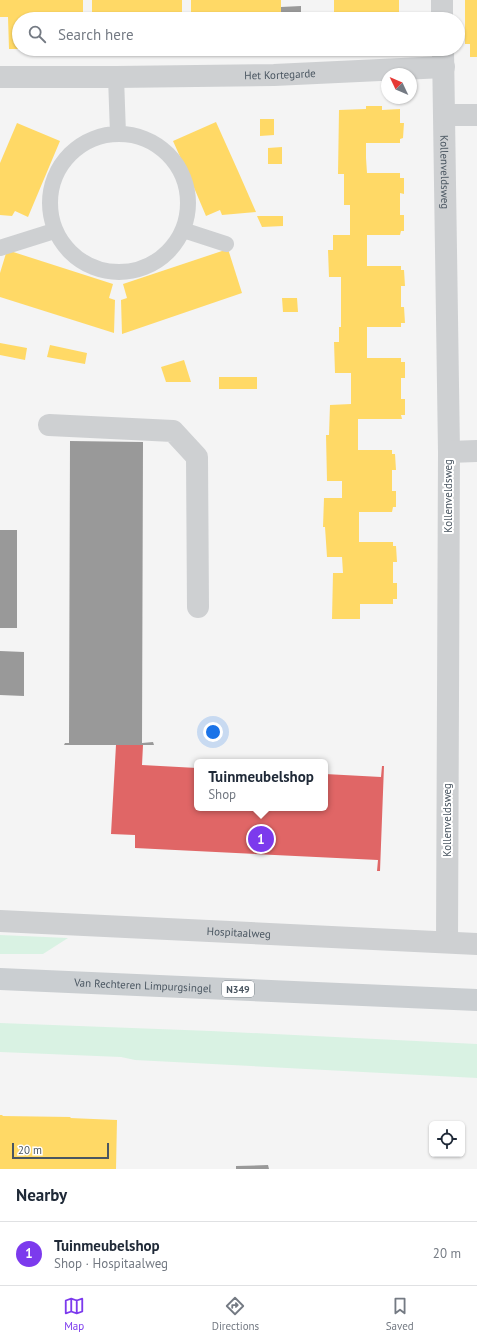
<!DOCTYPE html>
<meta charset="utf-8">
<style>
:root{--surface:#fff;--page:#f2f2f3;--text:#1f2937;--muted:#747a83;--line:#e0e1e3;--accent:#7c3aed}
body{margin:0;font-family:"PT Sans",sans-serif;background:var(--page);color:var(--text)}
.controls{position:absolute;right:12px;bottom:12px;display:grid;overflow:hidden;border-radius:6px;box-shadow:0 1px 3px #0004}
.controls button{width:36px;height:36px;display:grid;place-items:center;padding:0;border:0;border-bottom:1px solid var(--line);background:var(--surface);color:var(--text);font:20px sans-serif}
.compass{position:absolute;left:381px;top:68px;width:36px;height:36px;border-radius:50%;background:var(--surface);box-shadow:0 1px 3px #0004;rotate:314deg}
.scale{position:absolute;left:12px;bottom:10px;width:97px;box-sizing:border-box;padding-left:4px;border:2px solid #4a5661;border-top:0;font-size:11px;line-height:14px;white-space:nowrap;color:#4a5661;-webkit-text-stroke:3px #fff;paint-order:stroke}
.you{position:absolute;left:213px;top:732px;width:14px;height:14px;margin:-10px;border:3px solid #fff;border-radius:50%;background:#1a73e8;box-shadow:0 0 0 6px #1a73e833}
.badge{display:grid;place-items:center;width:26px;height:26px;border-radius:50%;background:var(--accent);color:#fff;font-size:13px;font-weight:700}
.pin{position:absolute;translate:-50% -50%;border:2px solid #fff;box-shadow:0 1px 4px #0006}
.popup{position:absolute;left:194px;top:759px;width:134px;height:52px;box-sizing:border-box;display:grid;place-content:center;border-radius:6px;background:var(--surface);filter:drop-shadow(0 1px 3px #0005);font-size:13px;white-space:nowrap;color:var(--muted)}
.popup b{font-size:15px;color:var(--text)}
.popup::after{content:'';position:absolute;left:50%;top:100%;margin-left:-8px;border:8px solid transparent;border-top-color:var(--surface)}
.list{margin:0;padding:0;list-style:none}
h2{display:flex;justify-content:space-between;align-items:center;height:52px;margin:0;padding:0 16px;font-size:17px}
h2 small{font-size:13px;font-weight:400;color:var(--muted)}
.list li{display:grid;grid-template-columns:26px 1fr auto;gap:12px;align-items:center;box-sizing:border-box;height:64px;padding:0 16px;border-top:1px solid var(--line)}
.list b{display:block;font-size:15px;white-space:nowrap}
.list p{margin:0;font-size:13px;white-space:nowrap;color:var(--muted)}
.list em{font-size:13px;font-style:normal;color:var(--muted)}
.icon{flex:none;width:22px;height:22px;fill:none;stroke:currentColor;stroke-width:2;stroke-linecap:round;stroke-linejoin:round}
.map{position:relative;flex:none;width:477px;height:1169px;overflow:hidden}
.search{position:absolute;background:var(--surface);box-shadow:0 1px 3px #0004;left:12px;right:12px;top:12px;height:44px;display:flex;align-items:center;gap:10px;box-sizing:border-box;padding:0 14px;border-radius:22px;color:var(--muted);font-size:15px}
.sheet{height:116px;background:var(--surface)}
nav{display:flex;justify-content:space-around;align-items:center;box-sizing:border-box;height:56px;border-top:1px solid var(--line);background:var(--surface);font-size:11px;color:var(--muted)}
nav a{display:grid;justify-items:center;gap:2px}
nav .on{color:var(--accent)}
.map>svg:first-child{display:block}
.green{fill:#d9f2e3}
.homes{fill:#ffd966}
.shops{fill:#e06666}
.industry{fill:#999}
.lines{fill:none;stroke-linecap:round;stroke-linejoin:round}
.lane{stroke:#ced0d2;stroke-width:16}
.street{stroke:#ced0d2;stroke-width:22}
.primary{stroke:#caced1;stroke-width:22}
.labels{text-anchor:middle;stroke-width:4;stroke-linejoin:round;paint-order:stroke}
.shield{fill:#fff;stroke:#808990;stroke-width:1}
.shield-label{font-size:10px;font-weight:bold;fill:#4a5661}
.street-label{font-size:11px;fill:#4a5661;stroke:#fff}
</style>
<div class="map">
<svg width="477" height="1169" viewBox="0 0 477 1169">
<rect width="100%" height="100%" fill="#f4f4f4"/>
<path class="green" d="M 0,935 L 68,938 L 43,954 L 0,954 Z
M 0,1023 L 211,1031 L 477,1044 L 477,1078 L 135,1060 L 121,1057 L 0,1052 Z"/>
<path class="homes" d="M 0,0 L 83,0 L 83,16 L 68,16 L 68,19 L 19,19 L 19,49 L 9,49 L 8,17 L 0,17 Z
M 92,0 L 182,0 L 182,15 L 166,15 L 166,19 L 107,19 L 107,16 L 92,16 Z
M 191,0 L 281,0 L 281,15 L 265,15 L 265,19 L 206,19 L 206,15 L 191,15 Z
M 334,0 L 399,0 L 399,16 L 403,16 L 403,19 L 334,19 Z
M 465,0 L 477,0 L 477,57 L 470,57 L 470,44 L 465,44 Z
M 366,106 L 382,106 L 382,110 L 400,109 L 400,123 L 404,123 L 403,138 L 400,139 L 400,143 L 366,143 L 366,158 L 367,173 L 400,173 L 400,178 L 404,178 L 404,194 L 400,193 L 400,215 L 404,215 L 404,231 L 401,231 L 400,235 L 367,235 L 367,266 L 401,266 L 401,270 L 404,270 L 405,286 L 401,286 L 401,307 L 404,307 L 405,323 L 401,323 L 401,327 L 367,327 L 367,358 L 401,358 L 401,362 L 405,362 L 405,378 L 401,378 L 401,399 L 405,399 L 405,415 L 401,415 L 402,419 L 358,419 L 358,450 L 392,450 L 392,454 L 395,454 L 396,470 L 392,470 L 392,491 L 396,491 L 396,507 L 393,507 L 392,512 L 359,512 L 359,542 L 393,542 L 393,546 L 396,546 L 397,562 L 393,562 L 393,583 L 397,583 L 397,599 L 393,599 L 393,604 L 360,604 L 360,619 L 332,619 L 333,573 L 343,573 L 342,557 L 327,557 L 325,527 L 323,527 L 324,498 L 342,498 L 342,481 L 327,481 L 326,435 L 329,435 L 330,405 L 351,404 L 351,373 L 335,373 L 334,342 L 339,342 L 339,327 L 341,327 L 341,277 L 329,277 L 328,250 L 333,250 L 333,235 L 350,235 L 350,205 L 344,205 L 344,174 L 338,174 L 339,110 L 366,109 Z
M 260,119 L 274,119 L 274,135 L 260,136 Z
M 216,122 L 238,171 L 256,212 L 222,215 L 220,210 L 206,216 L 195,190 L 173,141 Z
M 17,123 L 60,141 L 28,217 L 15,211 L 12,216 L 0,215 L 0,163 Z
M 282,147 L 282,164 L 268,164 L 268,148 Z
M 257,216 L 283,216 L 283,226 L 262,227 Z
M 228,249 L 242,293 L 122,334 L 121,300 L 127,298 L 123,284 Z
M 7,250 L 113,284 L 109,298 L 115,300 L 114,333 L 0,297 L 0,273 Z
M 282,298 L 297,298 L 298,312 L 283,312 Z
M 0,343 L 27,348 L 25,360 L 0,355 Z
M 50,345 L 87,353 L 85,364 L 47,357 Z
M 184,360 L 191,382 L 166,382 L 161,367 Z
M 219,377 L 257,377 L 257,389 L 219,389 Z
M 0,1115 L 3,1115 L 2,1116 L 71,1117 L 70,1118 L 117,1120 L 116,1169 L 0,1169 Z"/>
<path class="shops" d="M 116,745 L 143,745 L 142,765 L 197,768 L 197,808 L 325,808 L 325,774 L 381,777 L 382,766 L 384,766 L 380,871 L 377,871 L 378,860 L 135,848 L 135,835 L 111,834 Z"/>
<path class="industry" d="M 301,6 L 301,19 L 281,19 L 281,7 Z
M 70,441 L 143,442 L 142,743 L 153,742 L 154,745 L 64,745 L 65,743 L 69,743 Z
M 0,530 L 17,530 L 17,628 L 0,628 Z
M 0,651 L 24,652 L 24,696 L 0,695 Z
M 268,1165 L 269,1169 L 236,1169 L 236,1166 Z"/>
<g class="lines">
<path class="lane" d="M 116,77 L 118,134
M50 203a69 69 0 1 1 138 0a69 69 0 1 1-138 0Z
M 183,230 L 226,244
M 0,248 L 54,231"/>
<g class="street">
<path d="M 442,0 L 442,19"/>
<path id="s1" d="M 443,49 L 449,452 L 447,942"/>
<path id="s2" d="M 0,77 L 116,77 L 274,75 L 444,67"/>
<path d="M 445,115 L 477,115"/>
<path d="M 49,425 L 173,431 L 197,457 L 198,607"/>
<path d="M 449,452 L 477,451"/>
<path id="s3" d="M 0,921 L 477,944"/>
</g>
<path class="primary" id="s4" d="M 0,979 L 477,1000"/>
</g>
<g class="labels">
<rect class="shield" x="222" y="981" width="32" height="16" rx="3"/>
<g class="shield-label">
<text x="238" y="993">N349</text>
</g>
<g class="street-label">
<text dy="4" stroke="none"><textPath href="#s2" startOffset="280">Het Kortegarde</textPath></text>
<text dy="4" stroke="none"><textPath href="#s1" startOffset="123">Kollenveldsweg</textPath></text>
<text transform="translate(448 496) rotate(-90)" y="4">Kollenveldsweg</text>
<text transform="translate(447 820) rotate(-90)" y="4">Kollenveldsweg</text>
<text dy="4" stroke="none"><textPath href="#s3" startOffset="239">Hospitaalweg</textPath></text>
<text dy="4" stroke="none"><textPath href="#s4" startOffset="143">Van Rechteren Limpurgsingel</textPath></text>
</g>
</g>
</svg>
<div class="controls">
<button><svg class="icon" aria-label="locate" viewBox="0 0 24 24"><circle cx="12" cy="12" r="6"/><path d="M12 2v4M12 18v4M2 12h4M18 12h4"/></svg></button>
</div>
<svg class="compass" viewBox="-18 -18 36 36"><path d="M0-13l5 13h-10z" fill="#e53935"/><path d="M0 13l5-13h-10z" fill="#747a83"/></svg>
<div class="scale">20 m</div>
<div class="you"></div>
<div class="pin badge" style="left:261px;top:839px">1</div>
<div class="popup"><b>Tuinmeubelshop</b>Shop</div>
<div class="search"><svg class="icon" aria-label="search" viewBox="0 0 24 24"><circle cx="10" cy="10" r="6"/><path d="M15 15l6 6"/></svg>Search here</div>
</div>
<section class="sheet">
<h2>Nearby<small></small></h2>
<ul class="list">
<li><span class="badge">1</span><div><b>Tuinmeubelshop</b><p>Shop · Hospitaalweg</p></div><em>20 m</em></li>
</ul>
</section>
<nav>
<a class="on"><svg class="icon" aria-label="map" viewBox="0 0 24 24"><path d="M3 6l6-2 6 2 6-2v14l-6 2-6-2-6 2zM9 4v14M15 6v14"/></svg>Map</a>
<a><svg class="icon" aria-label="directions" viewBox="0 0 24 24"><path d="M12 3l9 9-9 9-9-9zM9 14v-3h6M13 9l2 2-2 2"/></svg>Directions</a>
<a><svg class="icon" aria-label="saved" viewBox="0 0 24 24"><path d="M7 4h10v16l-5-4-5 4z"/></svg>Saved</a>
</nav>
